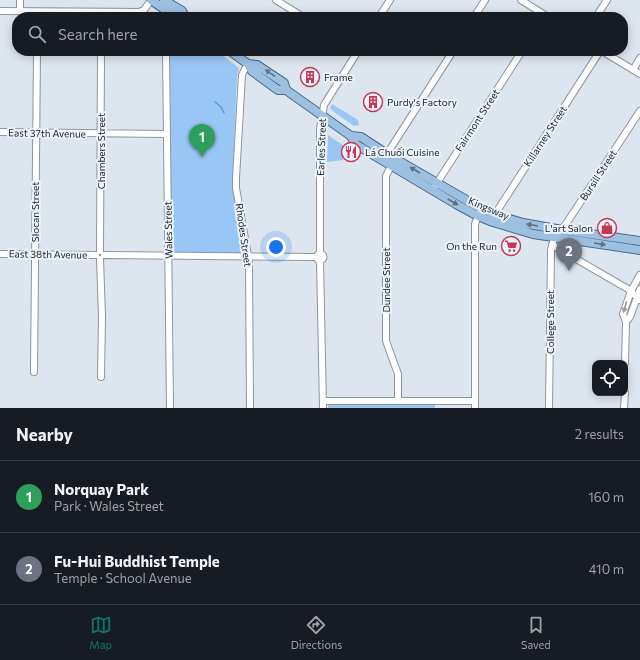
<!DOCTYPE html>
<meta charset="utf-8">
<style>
:root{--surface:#171b24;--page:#242831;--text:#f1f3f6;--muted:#9ea1a6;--line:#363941;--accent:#0f766e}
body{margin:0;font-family:Commissioner,sans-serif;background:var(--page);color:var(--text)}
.controls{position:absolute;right:12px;bottom:12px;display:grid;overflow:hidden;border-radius:8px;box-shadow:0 2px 10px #0003}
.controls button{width:36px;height:36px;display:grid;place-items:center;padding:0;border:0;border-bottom:1px solid var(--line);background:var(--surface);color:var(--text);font:20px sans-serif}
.you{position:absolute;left:276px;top:247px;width:14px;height:14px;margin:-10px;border:3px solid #fff;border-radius:50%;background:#1a73e8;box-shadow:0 0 0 6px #1a73e833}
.badge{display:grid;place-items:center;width:26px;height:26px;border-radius:50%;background:var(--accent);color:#fff;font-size:13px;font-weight:700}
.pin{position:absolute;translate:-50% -33px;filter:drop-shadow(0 1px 2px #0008)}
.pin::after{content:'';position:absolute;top:21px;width:14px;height:12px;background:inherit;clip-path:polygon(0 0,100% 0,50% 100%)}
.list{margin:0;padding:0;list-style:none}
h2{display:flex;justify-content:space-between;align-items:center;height:52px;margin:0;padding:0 16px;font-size:17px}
h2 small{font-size:13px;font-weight:400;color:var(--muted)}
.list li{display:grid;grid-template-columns:26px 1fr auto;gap:12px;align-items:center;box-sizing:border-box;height:72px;padding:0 16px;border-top:1px solid var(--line)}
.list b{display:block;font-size:15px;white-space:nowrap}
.list p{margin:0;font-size:13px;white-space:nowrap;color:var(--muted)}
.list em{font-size:13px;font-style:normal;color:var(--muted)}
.icon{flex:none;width:22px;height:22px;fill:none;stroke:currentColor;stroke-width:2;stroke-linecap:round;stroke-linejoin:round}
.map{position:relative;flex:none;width:640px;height:408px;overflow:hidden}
.search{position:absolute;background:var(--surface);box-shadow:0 2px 10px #0003;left:12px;right:12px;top:12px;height:44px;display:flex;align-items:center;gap:10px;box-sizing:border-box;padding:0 14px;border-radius:16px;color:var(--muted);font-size:15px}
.sheet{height:196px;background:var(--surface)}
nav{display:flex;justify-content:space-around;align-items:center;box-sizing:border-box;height:56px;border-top:1px solid var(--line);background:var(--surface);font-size:11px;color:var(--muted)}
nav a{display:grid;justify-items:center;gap:2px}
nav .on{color:var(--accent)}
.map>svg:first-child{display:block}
.green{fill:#99c7f5}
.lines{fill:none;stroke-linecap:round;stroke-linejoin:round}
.stream{stroke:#579bda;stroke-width:1.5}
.minor-casing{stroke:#8d959d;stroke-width:8}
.major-casing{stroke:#466c91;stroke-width:10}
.minor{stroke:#fff;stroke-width:6}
.major{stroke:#9dbfe0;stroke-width:8}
.oneway{fill:#5e7082}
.oneway2{fill:#9a9b9c}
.labels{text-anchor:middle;stroke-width:4;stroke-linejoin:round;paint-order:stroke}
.poi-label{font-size:10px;fill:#1e2124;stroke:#eaf3fc;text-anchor:start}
.street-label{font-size:10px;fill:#1e2124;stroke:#eaf3fc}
</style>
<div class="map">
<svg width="640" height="408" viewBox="0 0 640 408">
<rect width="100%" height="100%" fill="#dde6ef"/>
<path class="green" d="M 169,51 L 217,51 L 239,68 L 237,76 L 233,175 L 244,250 L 242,253 L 173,253 L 171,251 Z
M 332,104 L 358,120 L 359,125 L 354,126 L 334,112 L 330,108 Z
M 328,135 L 344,146 L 343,160 L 327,162 Z
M 435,403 L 435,408 L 328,408 L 328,405 L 332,404 Z"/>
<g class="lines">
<path class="stream" d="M 215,102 L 221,107 L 224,113"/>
<defs>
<path id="minor" d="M 276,0 L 303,17
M 521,0 L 548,17
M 0,11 L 139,12 L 144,10 L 151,0
M 20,11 L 20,0
M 379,17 L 390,0
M 474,17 L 485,0
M 596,17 L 607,0
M 166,51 L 170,408
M 602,51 L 640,74
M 248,63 L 242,75 L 236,178 L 236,188 L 249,261 L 250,408
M 633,70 L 640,58
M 0,132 L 166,134
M 385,157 L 453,51
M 393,162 L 386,176 L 386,341 L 398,374 L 398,401
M 435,186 L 522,51
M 495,219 L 499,208 L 512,188 L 600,51
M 552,245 L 628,289 L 640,300
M 100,251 L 101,51
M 320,253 L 320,129 L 324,105 L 358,51
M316.5 257a3.5 3.5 0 1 1 7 0a3.5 3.5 0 1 1-7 0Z
M 0,254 L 96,255
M 104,255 L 316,257
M 100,259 L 102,317 L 101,377
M 320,260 L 323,408
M 626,322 L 630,317 L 640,289
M 625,363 L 626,322 L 623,314 L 631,291 L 640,275
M 34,372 L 37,51
M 323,401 L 475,401
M 475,408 L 475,224 L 481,208
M 549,408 L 551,250 L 554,238 L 566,224 L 640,111
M 624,408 L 625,393"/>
<path id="major" d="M 151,0 L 176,17
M 164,0 L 182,11 L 185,17
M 230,51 L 248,64 L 252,71 L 278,90 L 286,90 L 351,136 L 355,144 L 456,204 L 478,216 L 493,222 L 533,234 L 640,250
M 248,64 L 257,65 L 284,83 L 286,90
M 351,136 L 361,137 L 387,154 L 475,205 L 496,215 L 523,223 L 562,230 L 640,241"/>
</defs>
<use href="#minor" class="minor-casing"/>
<use href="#major" class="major-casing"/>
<use href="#minor" class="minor"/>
<use href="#major" class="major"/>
</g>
<defs><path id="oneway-solid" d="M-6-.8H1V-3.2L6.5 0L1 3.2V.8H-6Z"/></defs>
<g class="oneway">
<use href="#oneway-solid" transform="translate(270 73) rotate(-146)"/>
<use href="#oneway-solid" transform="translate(415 170) rotate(-149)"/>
<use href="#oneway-solid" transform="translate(453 202) rotate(30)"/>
<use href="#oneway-solid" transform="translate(532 225) rotate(-170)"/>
<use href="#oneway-solid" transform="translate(600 244) rotate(9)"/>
</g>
<use class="oneway2" href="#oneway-solid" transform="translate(625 307) rotate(106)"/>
<defs>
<symbol id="building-ring" viewBox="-11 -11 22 22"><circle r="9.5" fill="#eaf3fc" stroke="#c83851" stroke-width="1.5"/><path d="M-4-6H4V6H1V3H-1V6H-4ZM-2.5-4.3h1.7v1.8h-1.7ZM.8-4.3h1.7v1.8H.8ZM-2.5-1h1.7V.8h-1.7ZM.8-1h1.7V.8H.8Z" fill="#c83851"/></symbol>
<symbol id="restaurant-ring" viewBox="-11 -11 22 22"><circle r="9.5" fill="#eaf3fc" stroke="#c83851" stroke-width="1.5"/><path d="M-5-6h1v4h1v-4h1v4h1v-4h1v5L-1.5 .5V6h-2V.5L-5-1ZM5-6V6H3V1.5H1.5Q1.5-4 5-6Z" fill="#c83851"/></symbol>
<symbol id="shop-ring" viewBox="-11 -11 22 22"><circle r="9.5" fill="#eaf3fc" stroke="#c83851" stroke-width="1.5"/><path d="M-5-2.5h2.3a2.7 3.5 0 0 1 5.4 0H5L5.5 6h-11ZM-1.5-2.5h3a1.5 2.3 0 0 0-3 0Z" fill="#c83851"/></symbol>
<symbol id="supermarket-ring" viewBox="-11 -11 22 22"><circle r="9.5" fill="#eaf3fc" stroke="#c83851" stroke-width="1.5"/><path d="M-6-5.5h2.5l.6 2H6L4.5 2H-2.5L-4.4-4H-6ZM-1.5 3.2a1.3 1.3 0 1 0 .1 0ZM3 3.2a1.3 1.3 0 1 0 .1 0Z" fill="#c83851"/></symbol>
</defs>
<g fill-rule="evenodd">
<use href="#building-ring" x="299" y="66" width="22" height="22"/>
<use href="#building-ring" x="362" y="91" width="22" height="22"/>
<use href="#restaurant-ring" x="340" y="141" width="22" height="22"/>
<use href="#shop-ring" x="596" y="217" width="22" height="22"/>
<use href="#supermarket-ring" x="500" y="235" width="22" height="22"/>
</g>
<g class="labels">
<g class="poi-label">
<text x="324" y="81">Frame</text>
<text x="387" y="106">Purdy's Factory</text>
<text x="365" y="156">Lá Chuối Cuisine</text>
<text x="593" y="232" text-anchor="end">L'art Salon</text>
<text x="497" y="250" text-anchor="end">On the Run</text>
</g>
<g class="street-label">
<text transform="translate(477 120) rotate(-57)" y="4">Fairmont Street</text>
<text transform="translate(47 133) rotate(1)" y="4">East 37th Avenue</text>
<text transform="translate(545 136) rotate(-57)" y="4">Killarney Street</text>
<text transform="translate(321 147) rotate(-88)" y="4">Earles Street</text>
<text transform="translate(101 151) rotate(-90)" y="4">Chambers Street</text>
<text transform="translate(598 175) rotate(-57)" y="4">Bursill Street</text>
<text transform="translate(489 208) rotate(23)" y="4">Kingsway</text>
<text transform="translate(35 212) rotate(-90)" y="4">Slocan Street</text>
<text transform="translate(168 230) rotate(-91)" y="4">Wales Street</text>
<text transform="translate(244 235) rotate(82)" y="4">Rhodes Street</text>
<text transform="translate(48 254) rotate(1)" y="4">East 38th Avenue</text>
<text transform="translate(386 280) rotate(-90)" y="4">Dundee Street</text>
<text transform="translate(550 322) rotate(-90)" y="4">College Street</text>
</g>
</g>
</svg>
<div class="controls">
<button><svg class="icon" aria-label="locate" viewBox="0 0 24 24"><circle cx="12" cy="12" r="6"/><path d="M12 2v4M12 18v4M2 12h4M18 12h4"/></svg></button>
</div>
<div class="you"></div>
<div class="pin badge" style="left:202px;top:157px;background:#2e9e5b">1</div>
<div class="pin badge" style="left:569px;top:271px;background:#6b7280">2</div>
<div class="search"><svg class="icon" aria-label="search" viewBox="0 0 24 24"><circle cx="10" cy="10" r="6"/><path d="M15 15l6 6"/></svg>Search here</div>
</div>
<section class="sheet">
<h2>Nearby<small>2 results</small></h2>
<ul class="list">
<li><span class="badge" style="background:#2e9e5b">1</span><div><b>Norquay Park</b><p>Park · Wales Street</p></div><em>160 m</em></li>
<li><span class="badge" style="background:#6b7280">2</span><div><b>Fu-Hui Buddhist Temple</b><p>Temple · School Avenue</p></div><em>410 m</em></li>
</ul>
</section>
<nav>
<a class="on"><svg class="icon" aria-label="map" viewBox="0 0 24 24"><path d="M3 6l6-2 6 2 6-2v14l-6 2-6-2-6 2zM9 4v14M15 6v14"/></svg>Map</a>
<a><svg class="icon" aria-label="directions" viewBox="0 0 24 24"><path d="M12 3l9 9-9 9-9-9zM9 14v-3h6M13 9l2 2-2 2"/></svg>Directions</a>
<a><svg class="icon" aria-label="saved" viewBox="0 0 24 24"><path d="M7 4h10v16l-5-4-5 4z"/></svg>Saved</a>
</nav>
